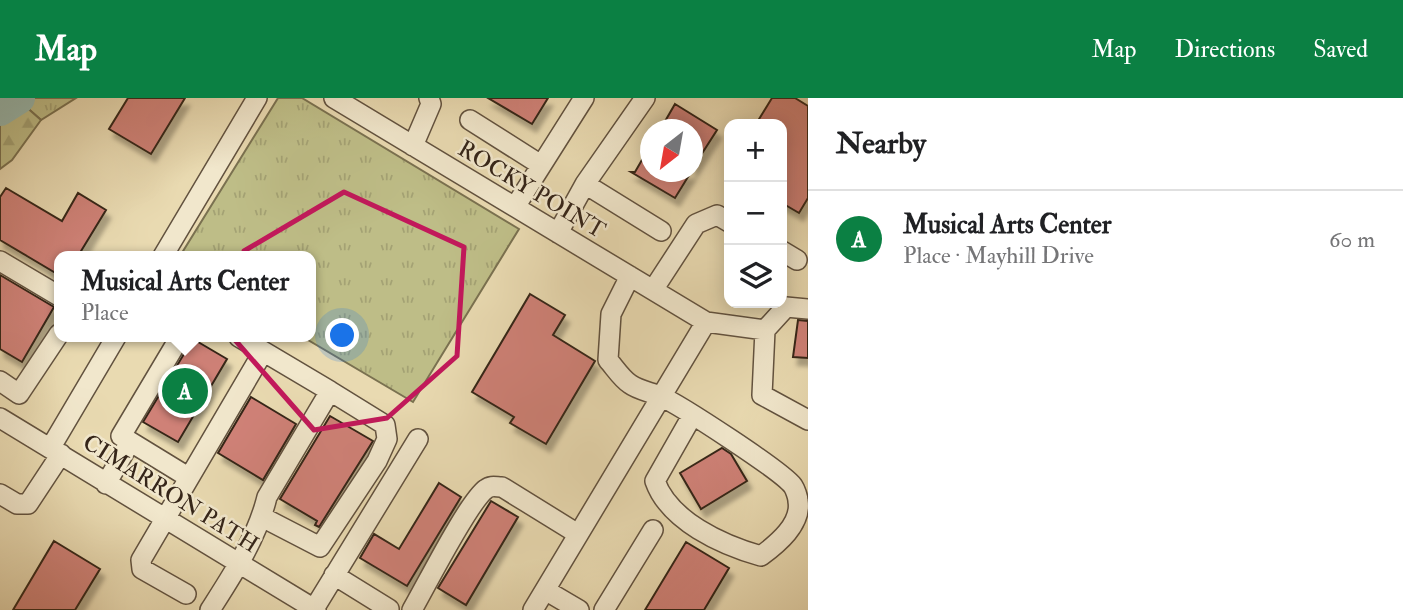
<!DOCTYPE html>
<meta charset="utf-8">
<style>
:root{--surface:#fff;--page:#f2f2f2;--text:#202124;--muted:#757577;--line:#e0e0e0;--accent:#0b8043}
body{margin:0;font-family:"IM FELL Double Pica",serif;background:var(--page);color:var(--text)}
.controls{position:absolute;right:21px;top:21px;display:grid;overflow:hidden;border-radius:14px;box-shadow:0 4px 18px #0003}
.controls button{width:63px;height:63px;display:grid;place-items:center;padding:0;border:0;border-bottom:2px solid var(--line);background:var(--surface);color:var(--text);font:35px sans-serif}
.compass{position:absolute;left:640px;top:21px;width:63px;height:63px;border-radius:50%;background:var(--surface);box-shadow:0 4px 18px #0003;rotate:211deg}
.you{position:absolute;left:343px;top:238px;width:24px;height:24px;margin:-18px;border:5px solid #fff;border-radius:50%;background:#1a73e8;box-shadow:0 0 0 10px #1a73e833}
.badge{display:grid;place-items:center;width:46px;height:46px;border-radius:50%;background:var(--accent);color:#fff;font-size:23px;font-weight:700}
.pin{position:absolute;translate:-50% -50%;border:4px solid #fff;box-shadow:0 2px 7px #0006}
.popup{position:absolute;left:54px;top:153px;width:262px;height:91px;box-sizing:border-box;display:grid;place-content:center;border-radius:14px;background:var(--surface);filter:drop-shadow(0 2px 5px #0005);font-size:23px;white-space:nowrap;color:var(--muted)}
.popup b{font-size:26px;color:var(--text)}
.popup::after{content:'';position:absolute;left:50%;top:100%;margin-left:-14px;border:14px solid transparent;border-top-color:var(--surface)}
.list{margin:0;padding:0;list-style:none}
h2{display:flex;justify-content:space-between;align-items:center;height:91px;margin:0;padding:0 28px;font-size:30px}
h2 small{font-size:23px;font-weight:400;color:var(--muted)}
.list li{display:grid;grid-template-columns:46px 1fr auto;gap:21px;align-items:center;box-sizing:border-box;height:98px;padding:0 28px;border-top:2px solid var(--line)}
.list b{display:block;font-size:26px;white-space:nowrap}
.list p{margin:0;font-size:23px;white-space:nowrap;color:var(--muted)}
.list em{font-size:23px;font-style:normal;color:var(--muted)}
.icon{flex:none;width:38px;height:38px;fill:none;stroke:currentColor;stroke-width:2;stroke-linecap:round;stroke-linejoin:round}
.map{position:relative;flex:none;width:808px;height:512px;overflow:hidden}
header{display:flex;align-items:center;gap:42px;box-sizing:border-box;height:98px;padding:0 35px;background:var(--accent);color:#fff}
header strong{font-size:33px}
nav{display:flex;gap:38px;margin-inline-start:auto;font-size:24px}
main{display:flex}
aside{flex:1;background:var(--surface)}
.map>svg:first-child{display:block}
.grass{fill:url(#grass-tufts);stroke:#7a7150;stroke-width:2}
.forest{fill:url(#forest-firs);stroke:#7a7150;stroke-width:2}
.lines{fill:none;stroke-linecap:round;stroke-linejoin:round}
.river{stroke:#98bab0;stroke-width:32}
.building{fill:#cf8177;stroke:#352519;stroke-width:2;filter:url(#shadow)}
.minor-casing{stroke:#62523f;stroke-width:22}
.minor{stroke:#f1e7cc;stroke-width:19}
.marked{fill:none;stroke:#c2185b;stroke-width:5;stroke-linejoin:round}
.labels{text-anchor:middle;stroke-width:5;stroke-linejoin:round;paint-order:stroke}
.street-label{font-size:23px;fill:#352519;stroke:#f1e7cc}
</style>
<header>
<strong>Map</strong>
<nav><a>Map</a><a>Directions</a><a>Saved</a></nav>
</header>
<main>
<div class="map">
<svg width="808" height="512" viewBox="0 0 808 512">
<defs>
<pattern id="grass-tufts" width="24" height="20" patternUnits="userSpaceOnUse" patternTransform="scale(1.75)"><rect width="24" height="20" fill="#bebd87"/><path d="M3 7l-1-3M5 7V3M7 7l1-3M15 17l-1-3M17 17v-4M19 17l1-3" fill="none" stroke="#a4a274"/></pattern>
<pattern id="forest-firs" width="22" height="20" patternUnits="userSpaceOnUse" patternTransform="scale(1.75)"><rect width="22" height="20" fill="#bebd87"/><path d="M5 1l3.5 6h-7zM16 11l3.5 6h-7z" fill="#a4a274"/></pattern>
<filter id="shadow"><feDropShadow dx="4.5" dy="8" stdDeviation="2" flood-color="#0004"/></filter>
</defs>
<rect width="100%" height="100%" fill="#e9dab1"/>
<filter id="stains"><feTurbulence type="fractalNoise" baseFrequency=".00286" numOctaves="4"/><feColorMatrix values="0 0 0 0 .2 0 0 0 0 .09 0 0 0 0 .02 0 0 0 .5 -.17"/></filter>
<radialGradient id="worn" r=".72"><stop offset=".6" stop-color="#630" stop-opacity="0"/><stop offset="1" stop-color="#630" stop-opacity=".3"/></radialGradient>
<path class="grass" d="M 16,0 L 76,0 L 41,22 Z
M 278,0 L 302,0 L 519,131 L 413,304 L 303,239 L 311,239 L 311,158 L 180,158 Z"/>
<path class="forest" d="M 6,0 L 16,0 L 41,22 L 12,62 L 0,71 L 0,3 Z"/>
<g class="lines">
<path class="river" d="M 0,12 L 19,0"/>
</g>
<path class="building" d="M 128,0 L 185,0 L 151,56 L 109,31 Z
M 488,0 L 548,0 L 532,26 Z
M 772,0 L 795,0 L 808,8 L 808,100 L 799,115 L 782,105 L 782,26 L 756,26 Z
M 675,6 L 717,32 L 692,71 L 692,32 L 660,32 Z
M 650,48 L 650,74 L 691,74 L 675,100 L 631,74 L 635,74 Z
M 6,90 L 62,123 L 78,95 L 106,112 L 78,158 L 59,158 L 59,177 L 0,142 L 0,99 Z
M 0,177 L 54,209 L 22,264 L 0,251 Z
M 530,196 L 565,217 L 553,237 L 595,263 L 546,346 L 510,325 L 514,319 L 472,294 Z
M 798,222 L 808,223 L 808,260 L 793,259 Z
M 193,241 L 227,261 L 178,344 L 143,324 Z
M 251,299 L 296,326 L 263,382 L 218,355 Z
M 330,318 L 373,343 L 319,429 L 315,427 L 317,423 L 280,401 Z
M 722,350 L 731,356 L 747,383 L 701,411 L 680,375 Z
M 439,385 L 461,399 L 407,488 L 360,460 L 374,436 L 399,451 Z
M 491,403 L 518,419 L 466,507 L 438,490 Z
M 54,443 L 100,471 L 75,512 L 13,512 Z
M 686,444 L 729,470 L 704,512 L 645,512 Z"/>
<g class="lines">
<defs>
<path id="minor" d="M 334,0 L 706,224 L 765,232
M 470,22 L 541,67
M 413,48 L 431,6 L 429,0
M 585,86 L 661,133
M 515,109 L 584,0
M 558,135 L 585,86 L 645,0
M 782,153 L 797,162
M 163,158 L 257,0
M 0,163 L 59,198
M 630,178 L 611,216 L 608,262 C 615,270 622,281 630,286 C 638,292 650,294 660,298 C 680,307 782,373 793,388 C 795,391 798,399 798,403 C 802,426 777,446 761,458 C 722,447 669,423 655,383 L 692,318
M 653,192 L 696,126 L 717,117 L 729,124
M 808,211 L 786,209 L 765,232 L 762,297 L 808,322
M 180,239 L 121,338 L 188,379
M 239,239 L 330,293
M 0,283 L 19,296 L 59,236
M 0,320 L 316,512
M 51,349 L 116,239
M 106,386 L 130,344
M 0,396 L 17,406 L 28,406 L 61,356
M 334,477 L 389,511
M 545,492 L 579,512
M 186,496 L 142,471 L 141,462 L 263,254
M 314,511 L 418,341
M 210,512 C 233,476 257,440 267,399 L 330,293 L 385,327 L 387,341 L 377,363 L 320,449 L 262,419
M 412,512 C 426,488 468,404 486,391 C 491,387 496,389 502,389 L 578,436
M 533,512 L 706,224
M 604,512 L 653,432"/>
</defs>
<use href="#minor" class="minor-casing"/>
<use href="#minor" class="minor"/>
</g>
<path class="marked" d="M 344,94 L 464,149 L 457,258 L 387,320 L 314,332 L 235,242 L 244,153 Z"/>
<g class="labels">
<g class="street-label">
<text transform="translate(532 91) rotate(31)" y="8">ROCKY POINT</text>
<text transform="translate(171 395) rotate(32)" y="8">CIMARRON PATH</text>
</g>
</g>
<rect width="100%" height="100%" filter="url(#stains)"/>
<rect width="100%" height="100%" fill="url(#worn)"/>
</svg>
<div class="controls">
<button>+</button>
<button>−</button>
<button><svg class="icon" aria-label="layers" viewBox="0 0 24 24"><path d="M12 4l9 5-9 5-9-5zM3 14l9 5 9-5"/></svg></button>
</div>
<svg class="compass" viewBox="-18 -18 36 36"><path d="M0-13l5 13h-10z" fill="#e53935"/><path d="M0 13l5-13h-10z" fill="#757577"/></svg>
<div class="you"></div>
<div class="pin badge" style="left:185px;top:293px">A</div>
<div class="popup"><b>Musical Arts Center</b>Place</div>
</div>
<aside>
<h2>Nearby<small></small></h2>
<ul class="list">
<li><span class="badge">A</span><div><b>Musical Arts Center</b><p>Place · Mayhill Drive</p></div><em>60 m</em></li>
</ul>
</aside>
</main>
